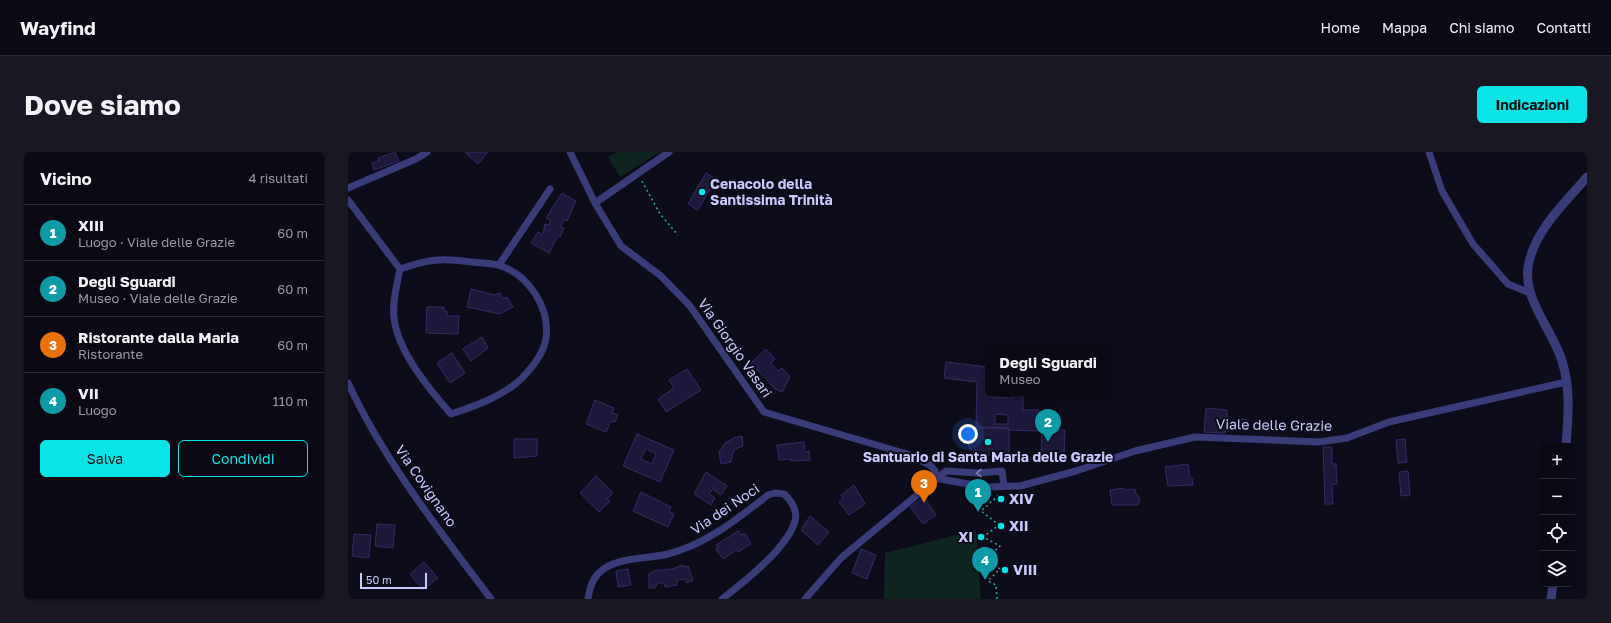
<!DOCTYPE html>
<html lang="it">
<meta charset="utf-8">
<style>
:root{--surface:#0a0914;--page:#181722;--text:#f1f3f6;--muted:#999aa0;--line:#2a2a34;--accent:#0be4e6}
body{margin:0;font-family:"Golos Text",sans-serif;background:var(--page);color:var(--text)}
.controls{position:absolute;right:12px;bottom:12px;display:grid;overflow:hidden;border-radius:6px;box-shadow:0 1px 3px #0004}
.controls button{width:36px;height:36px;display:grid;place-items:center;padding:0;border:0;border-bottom:1px solid var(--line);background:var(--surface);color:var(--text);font:20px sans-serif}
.scale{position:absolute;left:12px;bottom:10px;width:67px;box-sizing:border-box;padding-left:4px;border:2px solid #cac8fc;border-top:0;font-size:11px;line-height:14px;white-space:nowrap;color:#cac8fc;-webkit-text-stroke:3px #0d0c1b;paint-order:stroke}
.you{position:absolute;left:620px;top:282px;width:14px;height:14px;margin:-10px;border:3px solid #fff;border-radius:50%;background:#1a73e8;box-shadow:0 0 0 6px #1a73e833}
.badge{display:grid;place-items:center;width:26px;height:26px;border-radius:50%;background:var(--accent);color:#fff;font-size:13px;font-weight:700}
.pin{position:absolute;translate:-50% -33px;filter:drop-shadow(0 1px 2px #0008)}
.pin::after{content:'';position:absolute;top:21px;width:14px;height:12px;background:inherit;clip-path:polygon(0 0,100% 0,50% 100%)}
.popup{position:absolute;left:637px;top:192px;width:126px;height:52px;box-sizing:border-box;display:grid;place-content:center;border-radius:6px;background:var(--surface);filter:drop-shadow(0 1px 3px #0005);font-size:13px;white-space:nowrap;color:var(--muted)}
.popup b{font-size:15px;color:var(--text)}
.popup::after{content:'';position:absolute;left:50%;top:100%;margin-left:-8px;border:8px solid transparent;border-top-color:var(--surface)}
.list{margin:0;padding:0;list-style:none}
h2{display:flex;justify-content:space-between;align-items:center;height:52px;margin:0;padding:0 16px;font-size:17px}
h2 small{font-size:13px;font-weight:400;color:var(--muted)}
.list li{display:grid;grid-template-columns:26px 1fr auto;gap:12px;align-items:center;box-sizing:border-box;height:56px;padding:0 16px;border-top:1px solid var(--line)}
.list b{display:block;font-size:15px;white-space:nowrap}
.list p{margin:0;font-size:13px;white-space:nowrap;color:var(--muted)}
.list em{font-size:13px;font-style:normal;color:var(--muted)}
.actions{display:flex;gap:8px;padding:12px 16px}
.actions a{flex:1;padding:9px 0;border:1px solid var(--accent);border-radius:6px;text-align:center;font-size:14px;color:var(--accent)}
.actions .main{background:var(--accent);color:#111}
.icon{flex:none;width:22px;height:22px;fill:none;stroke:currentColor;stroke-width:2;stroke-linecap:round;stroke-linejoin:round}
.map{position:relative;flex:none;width:1239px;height:447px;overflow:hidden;border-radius:6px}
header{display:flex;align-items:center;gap:24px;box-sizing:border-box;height:56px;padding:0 20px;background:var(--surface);border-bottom:1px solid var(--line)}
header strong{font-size:19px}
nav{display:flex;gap:22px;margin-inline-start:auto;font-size:14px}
.intro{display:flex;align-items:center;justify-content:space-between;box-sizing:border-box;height:96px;padding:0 24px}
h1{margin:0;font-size:28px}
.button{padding:10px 18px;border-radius:6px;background:var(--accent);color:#111;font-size:14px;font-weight:700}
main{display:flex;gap:24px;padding:0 24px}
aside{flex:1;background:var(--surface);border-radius:6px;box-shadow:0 1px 3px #0004}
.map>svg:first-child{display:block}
.green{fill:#0f2522}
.building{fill:#1d193b;stroke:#322c66;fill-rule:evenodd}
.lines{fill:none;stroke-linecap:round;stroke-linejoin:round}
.path{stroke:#32a795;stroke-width:1.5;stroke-dasharray:2 3;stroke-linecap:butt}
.minor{stroke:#393c78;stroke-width:7}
.tertiary{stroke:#393c78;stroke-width:9}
.oneway{stroke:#8282ba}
.poi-dot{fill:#0be4e6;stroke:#0d0c1b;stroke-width:1.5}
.labels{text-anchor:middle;stroke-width:4;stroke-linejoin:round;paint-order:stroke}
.poi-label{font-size:14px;font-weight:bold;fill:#cac8fc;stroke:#0d0c1b;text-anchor:start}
.street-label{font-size:14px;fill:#cac8fc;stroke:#0d0c1b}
</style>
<header>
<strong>Wayfind</strong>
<nav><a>Home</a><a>Mappa</a><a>Chi siamo</a><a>Contatti</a></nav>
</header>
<div class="intro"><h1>Dove siamo</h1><a class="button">Indicazioni</a></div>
<main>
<aside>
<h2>Vicino<small>4 risultati</small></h2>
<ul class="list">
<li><span class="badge" style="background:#0f9aa8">1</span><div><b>XIII</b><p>Luogo · Viale delle Grazie</p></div><em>60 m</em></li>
<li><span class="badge" style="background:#0f9aa8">2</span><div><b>Degli Sguardi</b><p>Museo · Viale delle Grazie</p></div><em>60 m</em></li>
<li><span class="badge" style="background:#e8710a">3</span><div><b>Ristorante dalla Maria</b><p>Ristorante</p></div><em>60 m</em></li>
<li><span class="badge" style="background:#0f9aa8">4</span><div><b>VII</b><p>Luogo</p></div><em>110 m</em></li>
</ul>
<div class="actions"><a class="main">Salva</a><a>Condividi</a></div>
</aside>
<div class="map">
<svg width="1239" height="447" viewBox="0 0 1239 447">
<rect width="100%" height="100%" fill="#0d0c1b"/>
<path class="green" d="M 269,0 L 309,0 L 310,1 L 272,25 L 260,5 Z
M 628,378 L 633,447 L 536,447 L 537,401 Z"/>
<path class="building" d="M 47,0 L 51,9 L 26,18 L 24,11 L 31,9 L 30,6 Z
M 117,0 L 140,0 L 130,12 Z
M 358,21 L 368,27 L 350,58 L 340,52 Z
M 214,41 L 228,49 L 219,69 L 216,68 L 212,75 L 216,76 L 212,85 L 210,84 L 201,101 L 183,91 L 190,80 L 195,82 L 197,72 L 201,73 L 202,68 L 198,66 Z
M 123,137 L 147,143 L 152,141 L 155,147 L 159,145 L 165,155 L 152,162 L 119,155 Z
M 79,155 L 96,155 L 96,159 L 99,159 L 99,164 L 111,164 L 110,182 L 78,181 Z
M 134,185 L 140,196 L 123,209 L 115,197 Z
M 418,197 L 427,207 L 423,211 L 430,219 L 434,216 L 442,225 L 434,240 L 427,237 L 403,211 Z
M 104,201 L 117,221 L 102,231 L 89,211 Z
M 598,210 L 640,215 L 640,241 L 643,241 L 643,245 L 664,246 L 664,241 L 675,241 L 675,258 L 691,258 L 690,279 L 661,278 L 661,276 L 628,275 L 629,230 L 596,226 ZM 647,262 L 660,263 L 660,272 L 647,272 Z
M 339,217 L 353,238 L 318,260 L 310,247 L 326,236 L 321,228 Z
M 247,248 L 266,256 L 264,261 L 270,263 L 267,270 L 263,269 L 258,280 L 238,272 Z
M 858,256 L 879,258 L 879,266 L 868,266 L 868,273 L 878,274 L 877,281 L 856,280 Z
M 892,267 L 900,268 L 899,279 L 891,278 Z
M 624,276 L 661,276 L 661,304 L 635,303 L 635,298 L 622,298 L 620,290 L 623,287 L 621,281 Z
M 694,277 L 717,278 L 716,304 L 693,303 Z
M 289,282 L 326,298 L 312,330 L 275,314 ZM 298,297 L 308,302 L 304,312 L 293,307 Z
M 394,284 L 395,294 L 389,296 L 385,300 L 383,310 L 373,312 L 371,300 L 377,291 L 386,286 Z
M 166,287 L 189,287 L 189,304 L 166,306 Z
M 1057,287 L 1059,310 L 1050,311 L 1048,288 Z
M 456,290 L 457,300 L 461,299 L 462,308 L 443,309 L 443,307 L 431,308 L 429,293 Z
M 975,295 L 984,295 L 984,312 L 988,312 L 989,332 L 984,333 L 985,352 L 977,352 Z
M 840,312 L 842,326 L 844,326 L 845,333 L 820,334 L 817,315 Z
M 1060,319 L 1062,343 L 1053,344 L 1051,320 Z
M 358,320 L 379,334 L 373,343 L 365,337 L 361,342 L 367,346 L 363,353 L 346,342 Z
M 248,324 L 265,341 L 259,347 L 262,349 L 251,360 L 232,341 Z
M 506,333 L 517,352 L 501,363 L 491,350 L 495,346 L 493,343 Z
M 776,336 L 776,338 L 787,337 L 788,342 L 792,346 L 790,353 L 764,353 L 762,338 Z
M 293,340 L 323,355 L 321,360 L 326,362 L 320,375 L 285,359 Z
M 576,345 L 588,363 L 575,372 L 562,355 Z
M 462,364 L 481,380 L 470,393 L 453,378 Z
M 29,372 L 47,373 L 45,396 L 27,394 Z
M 390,379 L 393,383 L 397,381 L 403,392 L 390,400 L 389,398 L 375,407 L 368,397 L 370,396 L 368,393 Z
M 6,382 L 23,383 L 21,406 L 4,404 Z
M 513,397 L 528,403 L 519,427 L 504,421 Z
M 76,410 L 90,426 L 75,438 L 62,422 Z
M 335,413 L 335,415 L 340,414 L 345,428 L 339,431 L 337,427 L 329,428 L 329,433 L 317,435 L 316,431 L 310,431 L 307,436 L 301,436 L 301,421 L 305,421 L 305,419 L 324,417 Z
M 280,417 L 283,433 L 270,435 L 268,419 Z"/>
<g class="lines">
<path class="path" d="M 294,29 L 312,62 L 330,83
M 649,447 L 648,433 L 640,429 L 652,417 L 638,407 L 652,394 L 635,385 L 651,373 L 633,359 L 651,343"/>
<path class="minor" d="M 222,0 L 247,51 L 273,94 L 313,124 L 342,154 L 416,260 L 559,302 L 582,313 L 587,319 L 587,326
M 1081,0 L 1094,39 L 1125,92 L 1160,132 L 1182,141
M 0,36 L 68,7 L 79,0
M 0,48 L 52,117 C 49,133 44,150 46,166 C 50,200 81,237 103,262 C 127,254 154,245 173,227 C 183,217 196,201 198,186 C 202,156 181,122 150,113 C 142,111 132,111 123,110 C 93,106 81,107 52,117
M 247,51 L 321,0
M 151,113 L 202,37
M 0,231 C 37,310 91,378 143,447
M 587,326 L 637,335 L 672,334 L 728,319 L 787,299 L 847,285 L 971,290 L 999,286 L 1041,270 L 1218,230
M 240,447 C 242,434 245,424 257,416 C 275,405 300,407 320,402 C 359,392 389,367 420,343 L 427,341 L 436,342 C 443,348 450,359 447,369 C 440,396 395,431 374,447
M 457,447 L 493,406 L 598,319 L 630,321 L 654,319 L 656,334"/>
<path class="tertiary" d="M 1218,294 C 1220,266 1223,237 1214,209 C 1205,178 1172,145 1181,110 C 1189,76 1217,51 1239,25
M 1203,447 L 1205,432"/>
</g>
<defs><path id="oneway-chevron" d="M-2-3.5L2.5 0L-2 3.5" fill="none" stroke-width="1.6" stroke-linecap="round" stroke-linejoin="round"/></defs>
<use class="oneway" href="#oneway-chevron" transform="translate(631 321) rotate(179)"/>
<g class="poi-dot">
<circle cx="354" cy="40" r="4"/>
<circle cx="640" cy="290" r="4"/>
<circle cx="653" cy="347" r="4"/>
<circle cx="653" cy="374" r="4"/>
<circle cx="633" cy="385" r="4"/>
<circle cx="657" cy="418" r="4"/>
</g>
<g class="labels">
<g class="poi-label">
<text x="362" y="37">Cenacolo della<tspan x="362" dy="16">Santissima Trinità</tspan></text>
<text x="640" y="310" text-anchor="middle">Santuario di Santa Maria delle Grazie</text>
<text x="661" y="352">XIV</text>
<text x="661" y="379">XII</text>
<text x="625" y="390" text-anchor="end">XI</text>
<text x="665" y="423">VIII</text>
</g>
<g class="street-label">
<text transform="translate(387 196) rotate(55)" y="5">Via Giorgio Vasari</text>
<text transform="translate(926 273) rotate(1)" y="5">Viale delle Grazie</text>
<text transform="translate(78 334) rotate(55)" y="5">Via Covignano</text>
<text transform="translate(377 357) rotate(-34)" y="5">Via dei Noci</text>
</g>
</g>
</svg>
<div class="controls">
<button>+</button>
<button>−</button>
<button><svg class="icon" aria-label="locate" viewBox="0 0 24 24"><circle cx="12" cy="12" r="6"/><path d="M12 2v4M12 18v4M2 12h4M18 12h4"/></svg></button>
<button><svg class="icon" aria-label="layers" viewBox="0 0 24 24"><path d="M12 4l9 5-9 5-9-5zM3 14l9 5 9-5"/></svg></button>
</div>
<div class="scale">50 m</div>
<div class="you"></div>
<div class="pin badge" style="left:630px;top:360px;background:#0f9aa8">1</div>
<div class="pin badge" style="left:700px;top:290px;background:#0f9aa8">2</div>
<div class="popup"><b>Degli Sguardi</b>Museo</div>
<div class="pin badge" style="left:576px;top:351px;background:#e8710a">3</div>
<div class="pin badge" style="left:637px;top:428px;background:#0f9aa8">4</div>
</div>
</main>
